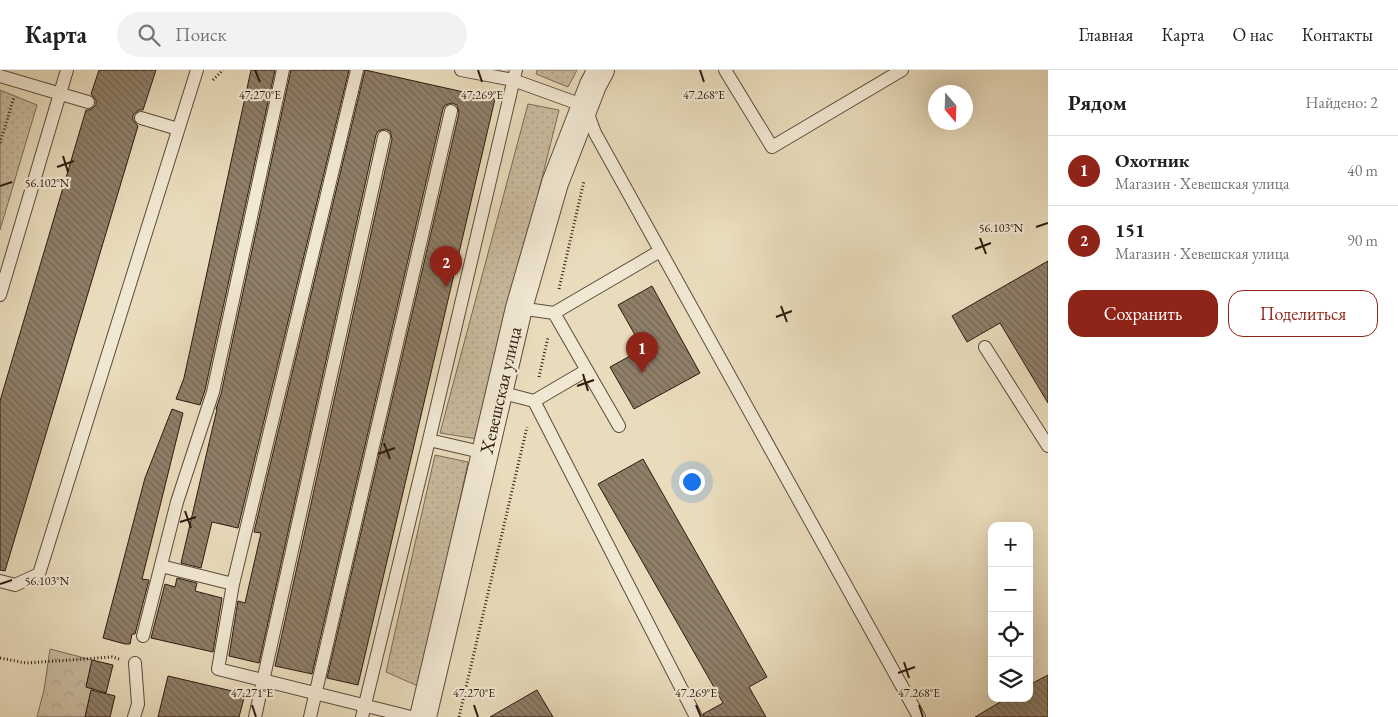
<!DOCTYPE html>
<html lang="ru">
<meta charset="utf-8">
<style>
:root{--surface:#fff;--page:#f2f2f2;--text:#202124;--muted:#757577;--line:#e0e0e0;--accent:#8f2418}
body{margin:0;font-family:"EB Garamond",serif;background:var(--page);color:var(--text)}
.controls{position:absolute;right:15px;bottom:15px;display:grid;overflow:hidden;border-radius:10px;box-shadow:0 5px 20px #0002}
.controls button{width:45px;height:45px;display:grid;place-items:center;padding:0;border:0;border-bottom:1px solid var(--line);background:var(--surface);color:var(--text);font:25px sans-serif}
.compass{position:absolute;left:928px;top:15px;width:45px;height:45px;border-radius:50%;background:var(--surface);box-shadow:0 5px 20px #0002;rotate:161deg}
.you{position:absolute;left:691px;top:411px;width:18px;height:18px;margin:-12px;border:4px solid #fff;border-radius:50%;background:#1a73e8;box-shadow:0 0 0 8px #1a73e833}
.badge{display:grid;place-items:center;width:32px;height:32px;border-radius:50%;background:var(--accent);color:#fff;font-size:16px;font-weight:700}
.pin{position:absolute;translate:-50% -41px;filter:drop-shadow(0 1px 2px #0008)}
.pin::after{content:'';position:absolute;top:26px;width:18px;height:15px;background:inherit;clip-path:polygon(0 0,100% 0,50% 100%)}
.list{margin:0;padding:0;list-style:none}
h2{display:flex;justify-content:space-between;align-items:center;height:65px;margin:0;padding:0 20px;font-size:21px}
h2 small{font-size:16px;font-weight:400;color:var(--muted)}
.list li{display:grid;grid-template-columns:32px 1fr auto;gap:15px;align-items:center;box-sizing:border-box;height:70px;padding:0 20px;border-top:1px solid var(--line)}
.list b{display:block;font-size:19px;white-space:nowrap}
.list p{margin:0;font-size:16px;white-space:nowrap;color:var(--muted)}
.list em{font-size:16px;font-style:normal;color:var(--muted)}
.actions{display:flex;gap:10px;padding:15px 20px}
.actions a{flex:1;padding:11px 0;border:1px solid var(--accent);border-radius:15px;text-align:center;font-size:18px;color:var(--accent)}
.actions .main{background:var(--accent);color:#fff}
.icon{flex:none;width:28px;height:28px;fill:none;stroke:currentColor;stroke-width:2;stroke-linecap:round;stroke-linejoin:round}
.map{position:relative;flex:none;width:1048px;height:647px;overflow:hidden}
header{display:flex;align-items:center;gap:30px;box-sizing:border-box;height:70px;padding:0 25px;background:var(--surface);border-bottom:1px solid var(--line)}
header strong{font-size:24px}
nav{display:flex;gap:28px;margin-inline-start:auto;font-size:18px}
.search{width:350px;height:45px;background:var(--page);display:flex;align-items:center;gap:12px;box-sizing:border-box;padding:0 18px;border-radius:28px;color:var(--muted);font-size:19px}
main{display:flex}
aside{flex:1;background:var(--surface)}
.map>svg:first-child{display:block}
.green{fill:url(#green-dots);stroke:#7b6b58}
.forest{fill:url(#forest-crowns);stroke:#7b6b58}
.building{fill:url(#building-back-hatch);stroke:#2d1b10}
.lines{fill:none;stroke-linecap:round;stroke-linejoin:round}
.lane-casing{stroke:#5c4b3b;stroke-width:14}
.street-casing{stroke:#5c4b3b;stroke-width:28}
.path{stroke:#2d1b10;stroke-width:3;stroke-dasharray:1 2.5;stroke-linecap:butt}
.lane{stroke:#f1e8d3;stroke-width:12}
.street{stroke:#f1e8d3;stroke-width:26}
.ticks{fill:none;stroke:#2d1b10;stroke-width:2}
.labels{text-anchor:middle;stroke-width:4.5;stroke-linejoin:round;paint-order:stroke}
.street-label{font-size:19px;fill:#2d1b10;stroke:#f1e8d3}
.ticks-label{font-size:12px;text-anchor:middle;fill:#2d1b10;stroke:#f1e8d3;stroke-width:4.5;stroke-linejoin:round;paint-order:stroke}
</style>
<header>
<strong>Карта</strong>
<div class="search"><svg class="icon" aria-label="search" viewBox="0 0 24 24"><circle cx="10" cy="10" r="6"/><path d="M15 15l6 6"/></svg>Поиск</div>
<nav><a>Главная</a><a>Карта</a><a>О нас</a><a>Контакты</a></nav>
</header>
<main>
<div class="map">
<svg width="1048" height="647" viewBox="0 0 1048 647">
<defs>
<pattern id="green-dots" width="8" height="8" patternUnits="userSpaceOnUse" patternTransform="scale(1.25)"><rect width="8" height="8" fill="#c9bb9f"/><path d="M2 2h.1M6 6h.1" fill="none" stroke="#ada088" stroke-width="1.8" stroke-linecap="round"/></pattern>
<pattern id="forest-crowns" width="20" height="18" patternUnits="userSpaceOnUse" patternTransform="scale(1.25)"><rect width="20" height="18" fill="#c9bb9f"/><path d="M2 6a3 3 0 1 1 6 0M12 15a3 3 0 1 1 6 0" fill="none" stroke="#ada088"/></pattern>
<pattern id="building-back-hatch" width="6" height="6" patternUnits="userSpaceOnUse" patternTransform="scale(1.25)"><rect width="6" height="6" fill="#8f7f69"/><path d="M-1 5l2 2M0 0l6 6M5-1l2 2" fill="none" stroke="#756755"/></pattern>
</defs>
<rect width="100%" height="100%" fill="#e9dcbc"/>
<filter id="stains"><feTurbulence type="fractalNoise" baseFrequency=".004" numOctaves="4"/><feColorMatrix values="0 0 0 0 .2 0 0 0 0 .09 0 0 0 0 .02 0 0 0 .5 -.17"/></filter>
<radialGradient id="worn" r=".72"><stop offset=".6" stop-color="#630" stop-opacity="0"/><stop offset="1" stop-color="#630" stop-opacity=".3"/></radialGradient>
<path class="green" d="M 537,0 L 577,0 L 568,17 L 536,4 Z
M 0,20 L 37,35 L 0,160 Z
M 528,34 L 559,40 L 477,369 L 440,363 Z
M 435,385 L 468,392 L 420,617 L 386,602 Z"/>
<path class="forest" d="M 50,579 L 92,590 L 86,617 L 92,619 L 85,647 L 37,647 L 44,620 Z"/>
<path class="building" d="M 99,0 L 156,0 L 143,40 L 139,40 L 133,45 L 133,50 L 138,56 L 5,501 L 0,500 L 0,331 L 86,40 L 90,40 L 96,35 L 96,30 L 91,24 Z
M 251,0 L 275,0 L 205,320 L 200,335 L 176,329 L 184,308 Z
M 291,0 L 349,0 L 238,458 L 212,452 L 201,498 L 181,493 L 217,339 L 216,339 L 221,324 Z
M 365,0 L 495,29 L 358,615 L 327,608 L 459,43 L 457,35 L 452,33 L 445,35 L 443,39 L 312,604 L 275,596 L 392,69 L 390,61 L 385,59 L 378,61 L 376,65 L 259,593 L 229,586 L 238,531 L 245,533 L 261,463 L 254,462 Z
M 1048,191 L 1048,333 L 1000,253 L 967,272 L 952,246 Z
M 652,216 L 700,303 L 634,339 L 610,297 L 643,279 L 618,235 Z
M 172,339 L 183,343 L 142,509 L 149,510 L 135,564 L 132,564 L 130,574 L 125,574 L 103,568 L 145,408 Z
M 643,389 L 767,607 L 749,617 L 766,647 L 704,647 L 703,644 L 723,633 L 598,414 Z
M 177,508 L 197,513 L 195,521 L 222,528 L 213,582 L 151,568 L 165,514 L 175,517 Z
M 92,590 L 113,595 L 106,623 L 86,617 Z
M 1048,605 L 1048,647 L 975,647 L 1007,628 L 1029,628 L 1029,615 Z
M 168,606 L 245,624 L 239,647 L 158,647 Z
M 91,620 L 115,626 L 110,647 L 85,647 Z
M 537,620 L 553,647 L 490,647 Z"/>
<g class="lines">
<defs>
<path id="lane" d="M 461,0 L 513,10 L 585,36 L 595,63 L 919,647
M 725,0 L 772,77 L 902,0
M 0,6 L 88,32
M 141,48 L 178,59
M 0,225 L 67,0
M 519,238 L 554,243
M 985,277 L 1048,376
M 499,322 L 534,331 L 587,300
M 534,331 L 696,647
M 619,356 L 554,243 L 660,181
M 429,370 L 485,383
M 161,496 L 233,514 L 218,599 L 411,647
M 0,511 L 15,515 L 39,504 L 197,0
M 233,514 L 357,0
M 143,566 L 177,432 L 213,322 L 283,0
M 134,647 L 138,634 L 135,593
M 255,647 L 384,67
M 310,647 L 451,41
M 362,647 L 429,370 L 516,0"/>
<path id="street" d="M 423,647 L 519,238 L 555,113 L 593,15 L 601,0"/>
</defs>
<use href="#lane" class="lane-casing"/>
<use href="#street" class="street-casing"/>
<path class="path" d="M 213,10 L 223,0
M 0,73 L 14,27
M 559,219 L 584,111
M 539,307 L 548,267
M 0,588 L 26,593 L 112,587 L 119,589
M 459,647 L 527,357"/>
<use href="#lane" class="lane"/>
<use href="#street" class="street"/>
</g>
<path class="ticks" d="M 255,0 L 260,12M 478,0 L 482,12M 700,0 L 704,12M 63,86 L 68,102M 57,97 L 74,91M 0,116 L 12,112M 1036,157 L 1048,153M 980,168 L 986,184M 975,179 L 991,173M 781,236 L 787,252M 776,247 L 792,241M 583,304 L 588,321M 577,316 L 594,310M 384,373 L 390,389M 378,384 L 395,378M 185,441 L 191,458M 180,452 L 196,447M 0,514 L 12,510M 904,592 L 909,608M 898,603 L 915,597M 252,635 L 256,647M 474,635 L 478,647M 696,635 L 701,647M 919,635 L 923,647"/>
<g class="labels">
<g class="street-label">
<text transform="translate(500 320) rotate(-77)" y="7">Хевешская улица</text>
</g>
</g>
<g class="ticks-label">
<text x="260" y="29">47.270°E</text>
<text x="482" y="29">47.269°E</text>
<text x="704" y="29">47.268°E</text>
<text x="47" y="117">56.102°N</text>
<text x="1001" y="162">56.103°N</text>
<text x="47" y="515">56.103°N</text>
<text x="252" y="627">47.271°E</text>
<text x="474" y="627">47.270°E</text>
<text x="696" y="627">47.269°E</text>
<text x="919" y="627">47.268°E</text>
</g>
<rect width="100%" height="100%" filter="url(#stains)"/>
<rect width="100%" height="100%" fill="url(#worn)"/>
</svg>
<div class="controls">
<button>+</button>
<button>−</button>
<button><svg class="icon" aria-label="locate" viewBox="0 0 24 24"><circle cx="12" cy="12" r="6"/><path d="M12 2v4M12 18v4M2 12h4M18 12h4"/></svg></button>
<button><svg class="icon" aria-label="layers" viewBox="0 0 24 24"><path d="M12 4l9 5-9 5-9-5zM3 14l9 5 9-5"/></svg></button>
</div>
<svg class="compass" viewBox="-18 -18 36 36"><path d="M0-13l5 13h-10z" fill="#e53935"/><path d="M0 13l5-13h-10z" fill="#757577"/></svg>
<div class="you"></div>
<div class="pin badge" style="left:642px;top:303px">1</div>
<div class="pin badge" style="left:446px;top:217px">2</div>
</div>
<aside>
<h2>Рядом<small>Найдено: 2</small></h2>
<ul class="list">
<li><span class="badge">1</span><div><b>Охотник</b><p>Магазин · Хевешская улица</p></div><em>40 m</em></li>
<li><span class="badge">2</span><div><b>151</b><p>Магазин · Хевешская улица</p></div><em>90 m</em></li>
</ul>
<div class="actions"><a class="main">Сохранить</a><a>Поделиться</a></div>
</aside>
</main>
